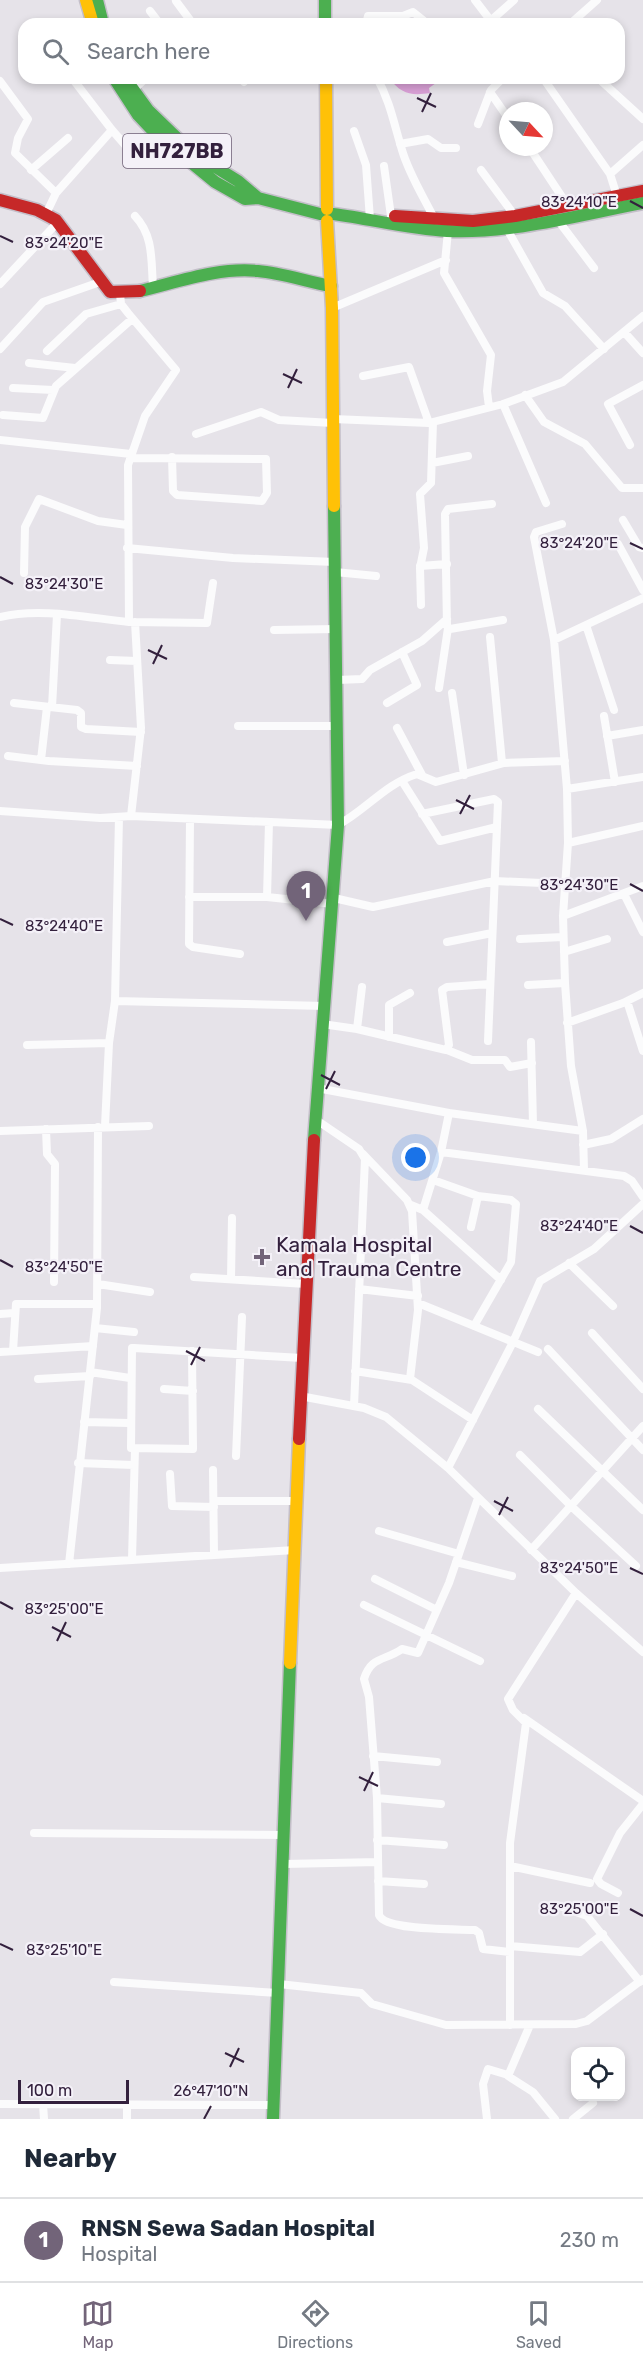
<!DOCTYPE html>
<meta charset="utf-8">
<style>
:root{--surface:#fff;--page:#f6f6f7;--text:#1f2937;--muted:#747a83;--line:#e0e1e3;--accent:#726479}
body{margin:0;font-family:Rubik,sans-serif;background:var(--page);color:var(--text)}
.controls{position:absolute;right:18px;bottom:18px;display:grid;overflow:hidden;border-radius:12px;box-shadow:0 3px 9px #0003}
.controls button{width:54px;height:54px;display:grid;place-items:center;padding:0;border:0;border-bottom:2px solid var(--line);background:var(--surface);color:var(--text);font:30px sans-serif}
.compass{position:absolute;left:499px;top:102px;width:54px;height:54px;border-radius:50%;background:var(--surface);box-shadow:0 3px 9px #0003;rotate:116deg}
.scale{position:absolute;left:18px;bottom:15px;width:111px;box-sizing:border-box;padding-left:6px;border:3px solid #33203d;border-top:0;font-size:16px;line-height:21px;white-space:nowrap;color:#33203d;-webkit-text-stroke:4px #f4f1f8;paint-order:stroke}
.you{position:absolute;left:416px;top:1158px;width:21px;height:21px;margin:-15px;border:4px solid #fff;border-radius:50%;background:#1a73e8;box-shadow:0 0 0 9px #1a73e833}
.badge{display:grid;place-items:center;width:39px;height:39px;border-radius:50%;background:var(--accent);color:#fff;font-size:20px;font-weight:700}
.pin{position:absolute;translate:-50% -50px;filter:drop-shadow(0 2px 3px #0008)}
.pin::after{content:'';position:absolute;top:32px;width:21px;height:18px;background:inherit;clip-path:polygon(0 0,100% 0,50% 100%)}
.list{margin:0;padding:0;list-style:none}
h2{display:flex;justify-content:space-between;align-items:center;height:78px;margin:0;padding:0 24px;font-size:26px}
h2 small{font-size:20px;font-weight:400;color:var(--muted)}
.list li{display:grid;grid-template-columns:39px 1fr auto;gap:18px;align-items:center;box-sizing:border-box;height:84px;padding:0 24px;border-top:2px solid var(--line)}
.list b{display:block;font-size:22px;white-space:nowrap}
.list p{margin:0;font-size:20px;white-space:nowrap;color:var(--muted)}
.list em{font-size:20px;font-style:normal;color:var(--muted)}
.icon{flex:none;width:33px;height:33px;fill:none;stroke:currentColor;stroke-width:2;stroke-linecap:round;stroke-linejoin:round}
.map{position:relative;flex:none;width:643px;height:2119px;overflow:hidden}
.search{position:absolute;background:var(--surface);box-shadow:0 3px 9px #0003;left:18px;right:18px;top:18px;height:66px;display:flex;align-items:center;gap:15px;box-sizing:border-box;padding:0 21px;border-radius:18px;color:var(--muted);font-size:22px}
.sheet{height:162px;background:var(--surface)}
nav{display:flex;justify-content:space-around;align-items:center;box-sizing:border-box;height:84px;border-top:2px solid var(--line);background:var(--surface);font-size:16px;color:var(--muted)}
nav a{display:grid;justify-items:center;gap:3px}
nav .on{color:var(--accent)}
.map>svg:first-child{display:block}
.water{fill:#d9a0d6}
.lines{fill:none;stroke-linecap:round;stroke-linejoin:round}
.fast-casing{stroke:#c4bfc9;stroke-width:15}
.slow-casing{stroke:#c4bfc9;stroke-width:15}
.jam-casing{stroke:#c4bfc9;stroke-width:15}
.street{stroke:#fbfbfc;stroke-width:8}
.fast{stroke:#4caf50;stroke-width:12}
.slow{stroke:#ffc107;stroke-width:12}
.jam{stroke:#c62828;stroke-width:12}
.ticks{fill:none;stroke:#33203d;stroke-width:2}
.poi-dot{fill:#726479;stroke:#f4f1f8;stroke-width:2}
.labels{text-anchor:middle;stroke-width:4.5;stroke-linejoin:round;paint-order:stroke}
.shield{fill:#f4f1f8;stroke:#6d5f75;stroke-width:1.5}
.shield-label{font-size:20px;font-weight:bold;fill:#33203d}
.poi-label{font-size:21px;fill:#33203d;stroke:#f4f1f8;text-anchor:start}
.ticks-label{font-size:15px;text-anchor:middle;fill:#33203d;stroke:#f4f1f8;stroke-width:4.5;stroke-linejoin:round;paint-order:stroke}
</style>
<div class="map">
<svg width="643" height="2119" viewBox="0 0 643 2119">
<rect width="100%" height="100%" fill="#e6e3e9"/>
<path class="water" d="M 389,78 L 443,78 L 429,88 L 430,93 C 411,96 401,94 389,78 Z"/>
<g class="lines">
<defs>
<path id="fast" d="M 97,0 L 103,24
M 325,0 L 325,24
M 114,78 L 138,115 L 154,132 L 215,182 L 245,199 L 258,198 L 320,214
M 127,81 L 148,110 L 178,139
M 196,155 L 238,181 L 258,198
M 333,214 C 372,219 408,229 447,231 C 512,234 579,215 643,203
M 140,291 C 178,282 218,267 258,271 C 283,273 307,282 331,286
M 314,1140 L 338,825 L 334,506
M 273,2119 L 290,1663"/>
<path id="slow" d="M 86,0 L 93,24
M 326,78 L 327,209
M 327,221 L 332,308 L 334,506
M 290,1663 L 299,1439"/>
<path id="jam" d="M 0,200 L 37,210 L 56,220 L 110,292 L 140,291
M 395,216 L 473,221 L 515,216 L 643,191
M 299,1439 L 314,1140"/>
</defs>
<use href="#fast" class="fast-casing"/>
<use href="#slow" class="slow-casing"/>
<use href="#jam" class="jam-casing"/>
<path class="street" d="M 475,0 L 491,21
M 176,1 L 193,24
M 150,11 L 160,24
M 578,17 L 585,24
M 366,24 L 368,16 L 403,16 L 413,12 L 428,24
M 487,24 L 514,0
M 570,24 L 597,0
M 619,61 L 620,62
M 72,78 L 112,130
M 240,78 L 244,82
M 377,78 C 390,101 394,124 402,150 C 409,174 423,196 434,218
M 543,78 L 610,174
M 598,78 L 643,119
M 0,81 L 28,119 L 18,138 L 15,153 L 56,193
M 133,90 L 146,78
M 490,92 L 508,118
M 478,124 L 491,90 L 503,78
M 354,131 L 366,165 L 370,219
M 400,144 L 428,139 L 441,148 L 456,148
M 529,147 L 568,206
M 384,166 L 391,216
M 31,170 L 68,138
M 481,170 L 515,216
M 617,196 L 610,174 L 643,145
M 46,214 L 56,193 L 112,130 L 133,154 L 154,132
M 135,216 C 154,236 151,261 153,287
M 557,219 L 594,268
M 507,229 L 543,293 L 565,306 L 604,349
M 448,231 L 444,273 L 491,355 L 487,391 L 489,407
M 0,284 L 58,222
M 332,308 L 446,260
M 625,333 L 643,353
M 0,349 L 43,302 L 100,282
M 47,351 L 86,314 L 121,304
M 29,363 L 75,368
M 363,376 L 409,367 L 429,423
M 13,388 L 53,390
M 525,395 L 544,422 L 585,444 L 622,488 L 643,488
M 503,404 L 546,503
M 3,415 L 43,418 L 56,386 L 132,319
M 333,419 L 429,423 L 503,404 L 563,382 L 643,316
M 196,434 L 261,412 L 279,420 L 333,423
M 0,440 L 131,454
M 630,445 L 608,404 L 643,385
M 130,458 L 266,459 L 267,493 L 262,501 L 177,495 L 173,491 L 172,457
M 432,463 L 468,456
M 492,504 L 448,509 L 445,514 L 447,626 L 450,629 L 503,620
M 623,520 L 639,547 L 643,548
M 562,524 L 536,532 L 534,537 L 554,640 L 567,789 L 568,843 L 563,916 L 565,983 L 571,1066 L 583,1131 L 584,1170
M 618,544 L 643,590
M 127,548 L 233,558 L 335,562
M 420,566 L 447,564
M 335,572 L 376,576
M 24,573 L 25,527 L 39,499 L 98,521 L 127,525
M 421,605 L 420,568 L 424,548 L 420,494 L 431,483 L 433,422
M 0,617 C 41,607 88,618 129,622 L 128,465 L 145,416 L 176,370 L 128,313 L 121,304 L 120,294
M 131,622 L 207,623 L 213,583
M 586,625 L 614,710
M 274,630 L 336,629
M 490,637 L 502,763
M 554,640 L 643,598
M 110,660 L 137,661
M 337,680 L 362,679 L 370,670 L 422,641 L 447,619
M 439,688 L 448,628
M 452,693 L 464,775
M 14,703 L 77,710 L 81,713 L 81,727 L 86,729 L 141,732
M 387,703 L 417,685 L 402,652
M 52,707 L 57,615
M 604,716 L 615,782
M 238,726 L 337,726
M 397,728 L 422,775
M 607,736 L 643,730
M 8,756 L 49,761 L 137,766
M 41,760 L 47,707
M 402,781 L 440,841 L 497,827
M 567,789 L 643,777
M 0,811 L 100,818 L 131,816 L 338,825 C 366,810 385,784 417,774 L 436,782 L 504,763 L 565,761
M 422,814 L 494,799 L 498,802 L 488,1041
M 131,816 L 141,728 L 135,622
M 190,819 L 189,944 L 193,947 L 240,954
M 568,843 L 643,826
M 624,894 L 643,932
M 189,897 L 267,897 L 269,822
M 267,897 L 333,904
M 334,898 L 373,907 L 495,881 L 565,884
M 563,916 L 643,886
M 520,939 L 563,937
M 447,942 L 492,933
M 564,952 L 607,939
M 528,985 L 565,983
M 115,1001 L 324,1006
M 627,1001 L 643,1051
M 567,1023 L 623,1003 L 643,993
M 322,1024 L 357,1029 L 446,1050 L 449,1045 L 442,990 L 447,987 L 490,984
M 357,1029 L 362,987
M 389,1037 L 389,1005 L 410,993
M 531,1042 L 533,1124
M 27,1045 L 109,1043
M 447,1050 L 472,1060 L 505,1060 L 510,1067 L 532,1063
M 317,1088 L 449,1113 L 583,1131
M 315,1119 L 359,1149 L 365,1159 L 354,1406
M 105,1126 L 109,1043 L 115,1001 L 119,817
M 46,1129 L 47,1154 L 55,1164 L 54,1282
M 0,1131 L 149,1126
M 583,1145 L 611,1139 L 643,1119
M 441,1152 L 624,1176 L 632,1181 L 643,1197
M 363,1154 L 407,1200 L 412,1211 L 418,1310 L 410,1379
M 433,1180 L 478,1196 L 511,1200 L 516,1204 L 511,1262 L 474,1326
M 411,1205 L 423,1210 L 501,1280
M 423,1210 L 441,1152 L 449,1113
M 471,1227 L 478,1196
M 569,1263 L 613,1306
M 194,1277 L 306,1284
M 231,1279 L 232,1218
M 98,1284 L 150,1292
M 359,1289 L 418,1296
M 418,1303 L 538,1352
M 0,1314 L 14,1313
M 95,1328 L 134,1332
M 592,1333 L 643,1389
M 548,1349 L 643,1450
M 13,1351 L 16,1304 L 97,1304
M 192,1351 L 193,1449 L 131,1448 L 132,1348 L 134,1348 L 302,1358
M 0,1352 L 93,1346
M 355,1371 L 412,1380 L 473,1420
M 90,1372 L 130,1378
M 38,1379 L 90,1376
M 164,1389 L 193,1391
M 300,1396 L 364,1408 L 386,1417 L 448,1468 L 576,1593 L 643,1652
M 538,1409 L 643,1510
M 84,1422 L 129,1423
M 520,1455 L 571,1506 L 636,1566
M 236,1456 L 242,1317
M 78,1463 L 134,1465
M 448,1468 L 513,1342 L 540,1281 L 594,1249 L 643,1204
M 213,1470 L 214,1554
M 170,1474 L 172,1506 L 214,1507
M 478,1498 L 449,1583 L 418,1653 L 402,1649 C 385,1661 371,1656 364,1679 L 369,1697 L 377,1798 L 379,1915 C 385,1931 457,1929 475,1930 L 479,1933 L 483,1949 L 510,1952
M 214,1501 L 296,1501
M 379,1531 L 459,1554
M 531,1550 L 643,1426
M 132,1559 L 135,1449
M 456,1562 L 512,1576
M 69,1564 L 97,1308 L 98,1127
M 0,1568 L 295,1550
M 375,1579 L 437,1610
M 364,1605 L 480,1661
M 524,1718 L 643,1801
M 373,1756 L 437,1762
M 377,1798 L 441,1804
M 34,1833 L 285,1835
M 377,1840 L 444,1845
M 284,1864 L 378,1862
M 510,1866 L 590,1883
M 378,1881 L 424,1884
M 618,1893 L 601,1884 L 597,1879 L 620,1833 L 643,1804
M 557,1905 L 587,1916 L 640,1982
M 510,1946 L 580,1952 L 603,1934
M 114,1982 L 278,1993
M 279,1984 L 361,1993 L 372,2004 L 446,2025 L 576,2024 L 587,2021 L 643,1979
M 510,2025 L 510,1843 L 526,1723 L 513,1710 L 508,1699 L 576,1593
M 530,2025 L 508,2076 L 533,2092 L 555,2119
M 0,2104 L 273,2105
M 43,2104 L 44,2119
M 127,2119 L 127,2105
M 487,2119 L 483,2084 L 488,2069 L 508,2075
M 573,2119 L 593,2103"/>
<use href="#fast" class="fast"/>
<use href="#slow" class="slow"/>
<use href="#jam" class="jam"/>
</g>
<path class="ticks" d="M 417,98 L 436,107M 422,112 L 431,93M 630,201 L 643,208M 0,236 L 13,242M 283,374 L 302,383M 288,388 L 297,369M 630,543 L 643,549M 0,577 L 13,584M 148,650 L 167,659M 153,664 L 162,645M 456,800 L 474,809M 460,814 L 470,795M 630,884 L 643,891M 0,919 L 13,925M 321,1075 L 340,1085M 326,1089 L 335,1071M 630,1226 L 643,1233M 0,1260 L 13,1267M 186,1351 L 205,1361M 191,1365 L 200,1347M 494,1501 L 513,1511M 499,1515 L 508,1497M 630,1568 L 643,1574M 0,1602 L 13,1609M 52,1627 L 71,1637M 57,1641 L 66,1622M 359,1777 L 378,1786M 364,1791 L 373,1772M 630,1909 L 643,1916M 0,1944 L 13,1950M 225,2053 L 244,2062M 230,2067 L 239,2048M 204,2119 L 211,2106"/>
<path class="poi-dot" d="M259 1248h6v6h6v6h-6v6h-6v-6h-6v-6h6z"/>
<g class="labels">
<rect class="shield" x="123" y="134" width="108" height="34" rx="4.5"/>
<g class="shield-label">
<text x="177" y="158">NH727BB</text>
</g>
<g class="poi-label">
<text x="276" y="1252">Kamala Hospital<tspan x="276" dy="24">and Trauma Centre</tspan></text>
</g>
</g>
<g class="ticks-label">
<text x="579" y="207">83°24'10"E</text>
<text x="64" y="248">83°24'20"E</text>
<text x="579" y="548">83°24'20"E</text>
<text x="64" y="589">83°24'30"E</text>
<text x="579" y="890">83°24'30"E</text>
<text x="64" y="931">83°24'40"E</text>
<text x="579" y="1231">83°24'40"E</text>
<text x="64" y="1272">83°24'50"E</text>
<text x="579" y="1573">83°24'50"E</text>
<text x="64" y="1614">83°25'00"E</text>
<text x="579" y="1914">83°25'00"E</text>
<text x="64" y="1955">83°25'10"E</text>
<text x="211" y="2096">26°47'10"N</text>
</g>
</svg>
<div class="controls">
<button><svg class="icon" aria-label="locate" viewBox="0 0 24 24"><circle cx="12" cy="12" r="6"/><path d="M12 2v4M12 18v4M2 12h4M18 12h4"/></svg></button>
</div>
<svg class="compass" viewBox="-18 -18 36 36"><path d="M0-13l5 13h-10z" fill="#e53935"/><path d="M0 13l5-13h-10z" fill="#747a83"/></svg>
<div class="scale">100 m</div>
<div class="you"></div>
<div class="pin badge" style="left:306px;top:921px">1</div>
<div class="search"><svg class="icon" aria-label="search" viewBox="0 0 24 24"><circle cx="10" cy="10" r="6"/><path d="M15 15l6 6"/></svg>Search here</div>
</div>
<section class="sheet">
<h2>Nearby<small></small></h2>
<ul class="list">
<li><span class="badge">1</span><div><b>RNSN Sewa Sadan Hospital</b><p>Hospital</p></div><em>230 m</em></li>
</ul>
</section>
<nav>
<a class="on"><svg class="icon" aria-label="map" viewBox="0 0 24 24"><path d="M3 6l6-2 6 2 6-2v14l-6 2-6-2-6 2zM9 4v14M15 6v14"/></svg>Map</a>
<a><svg class="icon" aria-label="directions" viewBox="0 0 24 24"><path d="M12 3l9 9-9 9-9-9zM9 14v-3h6M13 9l2 2-2 2"/></svg>Directions</a>
<a><svg class="icon" aria-label="saved" viewBox="0 0 24 24"><path d="M7 4h10v16l-5-4-5 4z"/></svg>Saved</a>
</nav>
